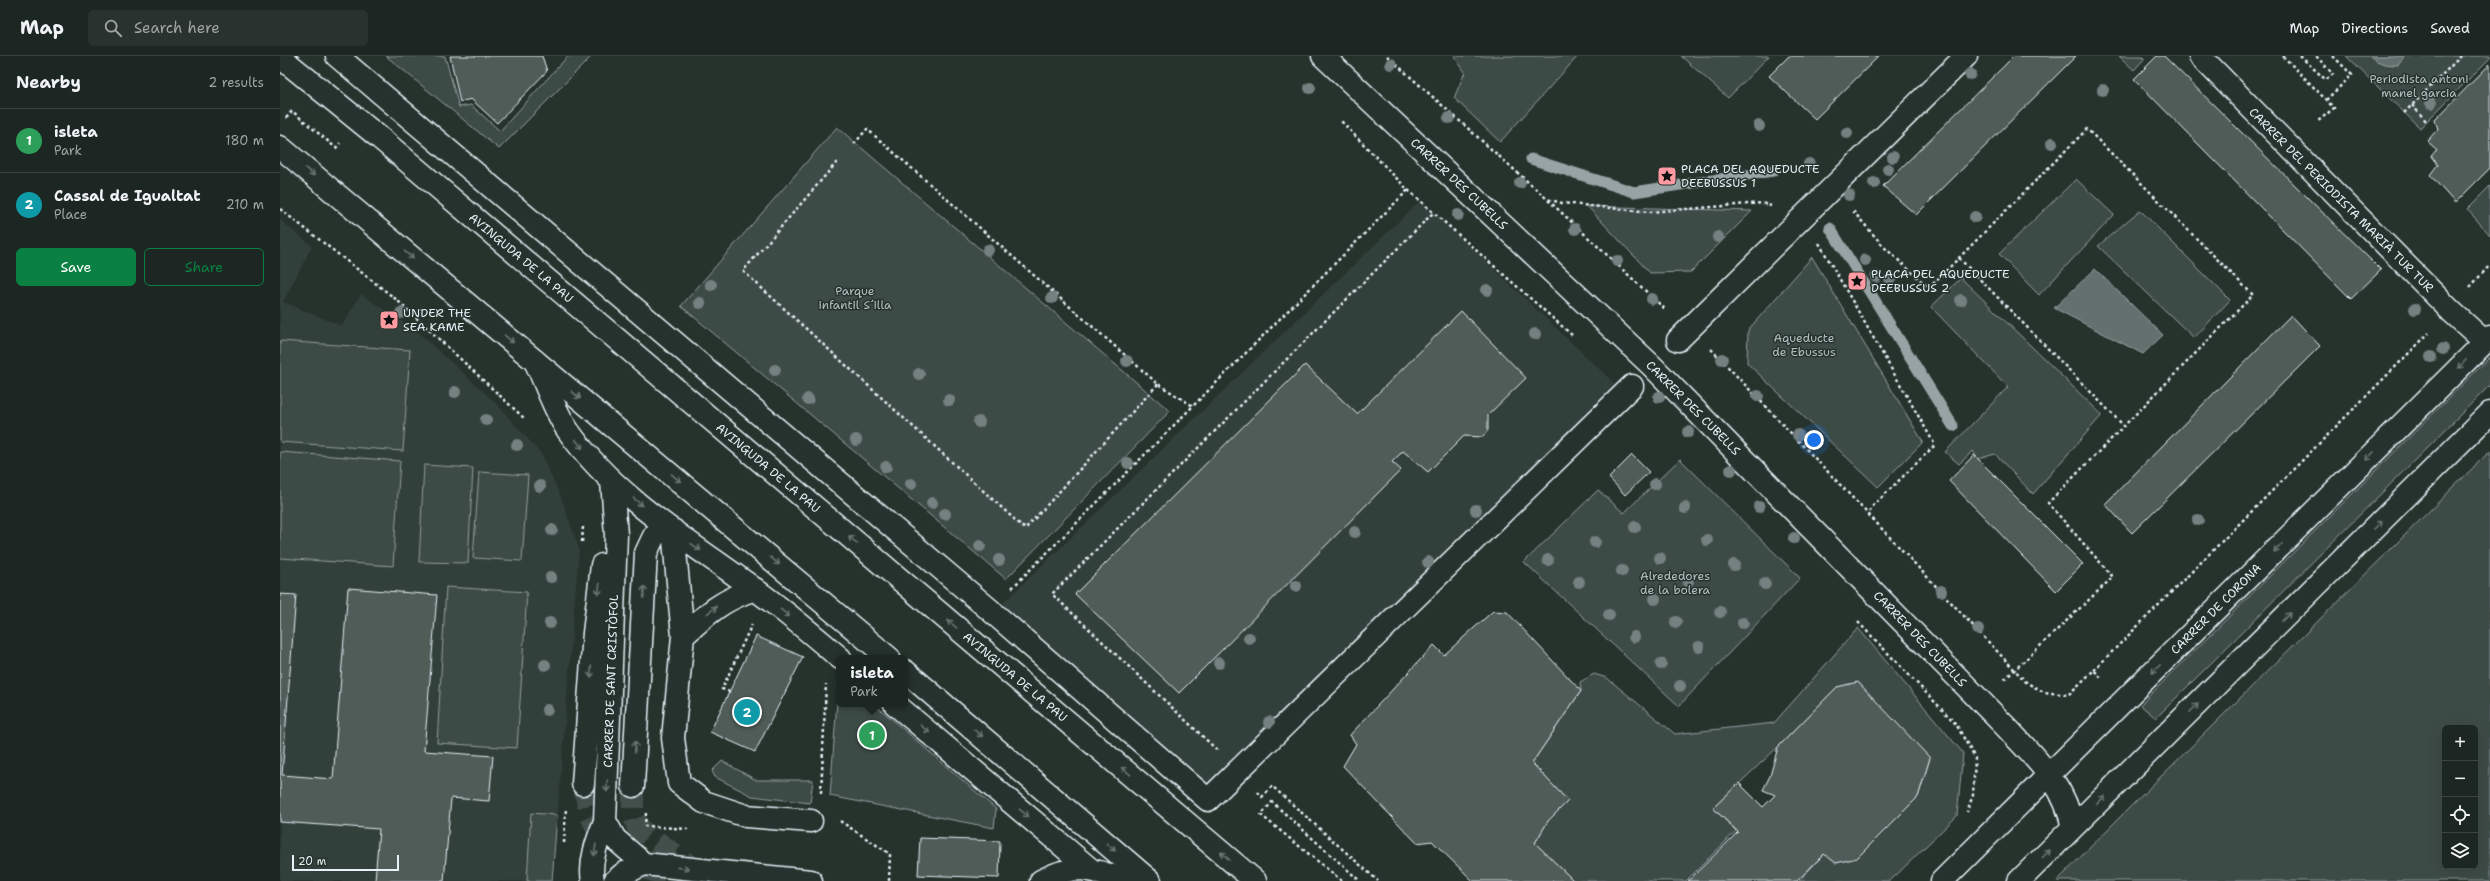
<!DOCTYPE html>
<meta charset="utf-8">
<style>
:root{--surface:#1c2622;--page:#29322f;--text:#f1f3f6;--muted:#a0a5a5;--line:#3a4340;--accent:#0b8043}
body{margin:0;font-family:"Shantell Sans",sans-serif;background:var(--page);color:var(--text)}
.controls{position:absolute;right:12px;bottom:12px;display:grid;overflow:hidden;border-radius:6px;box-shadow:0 4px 16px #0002}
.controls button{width:36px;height:36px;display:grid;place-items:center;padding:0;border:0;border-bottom:1px solid var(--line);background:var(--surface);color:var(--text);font:20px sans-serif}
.scale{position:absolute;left:12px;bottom:10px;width:107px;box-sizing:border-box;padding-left:4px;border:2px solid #e8f1f8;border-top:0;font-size:11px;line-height:14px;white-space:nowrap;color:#e8f1f8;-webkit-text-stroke:3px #26332d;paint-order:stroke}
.you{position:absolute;left:1534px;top:384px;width:14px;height:14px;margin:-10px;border:3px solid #fff;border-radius:50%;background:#1a73e8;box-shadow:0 0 0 6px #1a73e833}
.badge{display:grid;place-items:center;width:26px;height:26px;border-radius:50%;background:var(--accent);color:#fff;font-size:13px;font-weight:700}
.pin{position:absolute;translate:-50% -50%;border:2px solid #fff;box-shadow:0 1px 4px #0006}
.popup{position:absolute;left:556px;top:599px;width:72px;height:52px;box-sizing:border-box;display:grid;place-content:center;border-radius:6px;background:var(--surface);filter:drop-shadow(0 1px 3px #0005);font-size:13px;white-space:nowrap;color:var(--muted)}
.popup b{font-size:15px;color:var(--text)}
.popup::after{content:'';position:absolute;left:50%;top:100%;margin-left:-8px;border:8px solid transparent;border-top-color:var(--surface)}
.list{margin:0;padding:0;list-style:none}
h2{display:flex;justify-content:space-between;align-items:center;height:52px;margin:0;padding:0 16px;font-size:17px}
h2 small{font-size:13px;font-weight:400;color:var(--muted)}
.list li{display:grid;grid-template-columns:26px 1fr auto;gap:12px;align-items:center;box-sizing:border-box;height:64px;padding:0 16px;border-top:1px solid var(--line)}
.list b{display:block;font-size:15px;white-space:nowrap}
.list p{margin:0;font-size:13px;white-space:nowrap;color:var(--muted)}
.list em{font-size:13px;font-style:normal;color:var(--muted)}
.actions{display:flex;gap:8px;padding:12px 16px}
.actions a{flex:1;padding:9px 0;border:1px solid var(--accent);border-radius:6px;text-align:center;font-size:14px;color:var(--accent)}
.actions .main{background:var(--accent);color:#fff}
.icon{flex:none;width:22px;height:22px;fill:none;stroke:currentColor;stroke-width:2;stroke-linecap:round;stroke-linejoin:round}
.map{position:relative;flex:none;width:2210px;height:825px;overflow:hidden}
header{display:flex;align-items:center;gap:24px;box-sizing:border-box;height:56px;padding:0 20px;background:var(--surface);border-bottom:1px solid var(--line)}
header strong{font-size:19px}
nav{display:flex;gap:22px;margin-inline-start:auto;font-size:14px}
.search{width:280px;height:36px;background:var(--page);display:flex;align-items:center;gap:10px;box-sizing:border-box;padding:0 14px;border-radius:6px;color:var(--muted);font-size:15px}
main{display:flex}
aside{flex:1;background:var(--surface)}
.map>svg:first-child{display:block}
.built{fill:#333f3a}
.green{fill:#3e4b47;stroke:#939ea0;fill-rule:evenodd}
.water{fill:#636f6d;stroke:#98a3a5}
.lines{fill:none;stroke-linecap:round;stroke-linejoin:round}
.stream{stroke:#98a3a5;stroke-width:11}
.building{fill:#505c59;stroke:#e8f1f8}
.minor-tunnel{stroke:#43504b;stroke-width:22;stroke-dasharray:22 11;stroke-linecap:butt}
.minor-casing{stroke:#e8f1f8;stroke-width:25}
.major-casing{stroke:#e8f1f8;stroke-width:25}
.path{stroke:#e8f1f8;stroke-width:2.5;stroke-dasharray:3 3;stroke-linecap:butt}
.minor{stroke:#26332d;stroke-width:22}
.major{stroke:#26332d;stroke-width:22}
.tree{fill:#758080}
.oneway{stroke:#6a7674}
.labels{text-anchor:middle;stroke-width:3;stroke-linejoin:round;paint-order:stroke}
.park-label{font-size:12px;fill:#b5bfc3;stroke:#26332d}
.poi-label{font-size:12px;fill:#e8f1f8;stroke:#26332d;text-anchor:start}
.street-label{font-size:12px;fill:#e8f1f8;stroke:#26332d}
</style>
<header>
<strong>Map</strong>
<div class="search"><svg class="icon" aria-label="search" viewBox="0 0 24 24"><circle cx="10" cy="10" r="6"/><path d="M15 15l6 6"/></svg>Search here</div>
<nav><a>Map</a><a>Directions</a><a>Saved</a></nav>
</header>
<main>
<aside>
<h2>Nearby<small>2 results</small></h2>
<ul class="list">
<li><span class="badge" style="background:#2e9e5b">1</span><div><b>isleta</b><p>Park</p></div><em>180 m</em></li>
<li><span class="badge" style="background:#0f9aa8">2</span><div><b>Cassal de Igualtat</b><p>Place</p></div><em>210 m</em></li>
</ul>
<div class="actions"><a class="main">Save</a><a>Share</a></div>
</aside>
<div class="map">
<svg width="2210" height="825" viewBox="0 0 2210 825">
<rect width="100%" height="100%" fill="#26332d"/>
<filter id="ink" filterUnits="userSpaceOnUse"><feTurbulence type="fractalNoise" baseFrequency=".025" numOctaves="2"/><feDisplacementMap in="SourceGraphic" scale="8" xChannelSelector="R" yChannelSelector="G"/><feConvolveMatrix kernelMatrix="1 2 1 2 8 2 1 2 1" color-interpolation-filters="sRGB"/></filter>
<g filter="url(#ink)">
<path class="built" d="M 1141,144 L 1335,328 L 930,731 L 719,551 Z
M 0,164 L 32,190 L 3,246 L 62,270 L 81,238 L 139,277 L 215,346 L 261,398 L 281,441 L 299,493 L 272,825 L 0,825 Z"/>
<path class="green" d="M 106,0 L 165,0 L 179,51 L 191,49 L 220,75 L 288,0 L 312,0 L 219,93 Z
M 1174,0 L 1298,0 L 1220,86 L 1174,42 L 1185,16 Z
M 1401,0 L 1489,0 L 1448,42 Z
M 1839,0 L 1863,0 L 1864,3 L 1854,14 Z
M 2066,0 L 2210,0 L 2210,2 L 2140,72 Z
M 557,71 L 890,355 L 726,523 L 401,250 Z
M 1796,123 L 1834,159 L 1759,239 L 1719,198 Z
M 2210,130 L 2210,179 L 2187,153 Z
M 1307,150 L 1472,155 L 1411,216 L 1370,217 Z
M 1860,154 L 1950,244 L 1914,282 L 1818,190 Z
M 1532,201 L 1643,386 L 1598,431 L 1467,307 L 1468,274 Z
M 1681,222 L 1822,359 L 1753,438 L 1715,398 L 1698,403 L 1693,395 L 1679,408 L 1665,396 L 1728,331 L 1651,251 Z
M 0,285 L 130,294 L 123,395 L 0,386 Z
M 2210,301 L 2210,329 L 1876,662 L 1860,649 Z
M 2210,395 L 2210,825 L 1777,825 L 1837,764 ZM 2165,672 L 2195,672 L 2195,810 L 2165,810 Z
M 0,396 L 120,405 L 113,510 L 0,502 Z
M 1400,403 L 1520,522 L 1399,650 L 1244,506 L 1318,434 L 1344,457 Z
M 144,409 L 193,412 L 188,507 L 139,506 Z
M 199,416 L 248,419 L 242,505 L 193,502 Z
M 166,531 L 247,536 L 237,692 L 157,687 Z
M 1578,572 L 1683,697 L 1677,760 L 1610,825 L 1519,825 L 1544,798 L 1638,741 L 1650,702 L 1557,631 L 1498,691 L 1433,752 L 1456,775 L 1406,825 L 1294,825 L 1255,787 L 1268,765 L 1288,745 L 1252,707 L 1301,635 L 1300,626 L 1314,618 L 1327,622 L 1395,678 L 1494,667 Z
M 559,618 L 559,648 L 594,648 L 716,753 L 714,772 L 550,740 Z
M 442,705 L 476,724 L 533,724 L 530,747 L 472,740 L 435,721 L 432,715 Z
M 251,757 L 277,759 L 272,825 L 247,825 Z"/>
<path class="water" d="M 2090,0 L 2126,0 L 2118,9 C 2107,9 2099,8 2090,0 Z
M 1815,213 L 1883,279 L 1863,298 L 1774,252 Z"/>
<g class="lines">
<path class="stream" d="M 1251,103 L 1354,136 L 1493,115
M 1550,172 L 1673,370"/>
</g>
<path class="building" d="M 170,0 L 262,0 L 267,15 L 217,67 L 191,43 L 180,46 Z
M 1509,0 L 1599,0 L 1535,63 L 1489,20 Z
M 1734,0 L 1796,0 L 1636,159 L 1603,130 Z
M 1877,0 L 1884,0 L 2101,214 L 2071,243 L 1854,23 Z
M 2210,8 L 2210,112 L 2175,147 L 2150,119 L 2158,108 L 2151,99 L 2157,94 L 2147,85 L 2158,73 L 2155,64 Z
M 1181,255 L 1246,322 L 1208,359 L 1208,374 L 1203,381 L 1184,380 L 1148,416 L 1123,395 L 1112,406 L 1121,414 L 899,637 L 795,538 L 1025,309 L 1077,358 Z
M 2011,259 L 2040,290 L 1852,477 L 1825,448 Z
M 1352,399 L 1369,416 L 1345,439 L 1329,422 Z
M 1694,399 L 1803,508 L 1776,535 L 1669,425 Z
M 68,532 L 157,539 L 144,695 L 213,700 L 209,745 L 171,742 L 164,825 L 95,825 L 99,773 L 0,766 L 0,538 L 16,539 L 2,719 L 53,723 Z
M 1213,555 L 1227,556 L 1301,635 L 1252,707 L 1288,745 L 1268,765 L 1255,787 L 1294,825 L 1193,825 L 1152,785 L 1137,787 L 1063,710 L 1076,688 L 1070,679 L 1154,589 L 1164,599 Z
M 476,580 L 523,601 L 475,696 L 430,676 Z
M 1578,626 L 1650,702 L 1638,741 L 1577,802 L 1556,807 L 1544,798 L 1517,825 L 1408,825 L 1458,776 L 1433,752 L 1459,727 L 1483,751 L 1495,739 L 1483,734 L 1490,720 L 1498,691 L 1557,631 Z
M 640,782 L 720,785 L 719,822 L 638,819 Z"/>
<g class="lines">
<path class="minor-tunnel" d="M 303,728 L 311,760 L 325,788 L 329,790
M 353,730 L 353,757 L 358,772 L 421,818
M 365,812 L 401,825"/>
<defs>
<path id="minor" d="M 57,0 L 710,554 L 928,744 L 1352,330
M 1043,0 L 1372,310 L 1728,673 C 1758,706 1783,726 1793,771
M 1920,0 L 2171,255 L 2205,286
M 1398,284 L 1686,0
M 255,305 C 266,327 274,355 289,376 C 336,442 409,485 473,532 C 503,553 532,578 560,602
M 332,425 L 336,479 L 325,765 L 335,783 L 364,808
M 393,474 L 403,580 L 393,682 L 399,727 L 424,746 L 466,760 L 531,765
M 403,580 C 428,557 442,544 475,533
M 615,648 L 810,813
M 303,728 L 314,577 L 322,509
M 353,730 L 366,497 L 374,480 L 384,468
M 313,825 C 309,805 318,783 325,765
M 335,825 L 343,818 L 364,808 L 531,825
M 761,825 C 796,806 812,813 847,825
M 1662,825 L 2210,281
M 1739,825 L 2210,357"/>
<path id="major" d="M 0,1 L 100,82 L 975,825
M 0,91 L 609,602
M 625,615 L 870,825"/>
</defs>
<use href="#minor" class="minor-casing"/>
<use href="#major" class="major-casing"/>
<path class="path" d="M 1107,0 L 1267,143 L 1282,147 L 1369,156 L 1482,147 L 1491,150
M 2003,0 L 2054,52 L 2037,66
M 2020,0 L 2046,24 L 2053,18 L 2036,0
M 2046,44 L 2072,19 L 2053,0
M 2132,49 L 2146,65
M 2124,57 L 2181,0
M 6,62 L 12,55 L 56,92 L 60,87
M 574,88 L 587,73 L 878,328 L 913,350
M 557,106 L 463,215 L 745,473 L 878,328
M 1128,134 L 1293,280
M 1268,144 L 1386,254
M 0,153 L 117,244 L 245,363
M 1573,155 L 1604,191 L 1649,232 L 1807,73 L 1973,239 L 1768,447 L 1833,521 L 1724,624
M 1539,187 L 1655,389 L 1593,450 L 1588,458 L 1747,627 L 1764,636 L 1788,639 L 1814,614 L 1822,623
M 1679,202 L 1843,369
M 2190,231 L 2210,209
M 1431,293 L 1588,458
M 302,486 L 303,471
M 732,532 L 1128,134 L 1060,64
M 1578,566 L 1676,668 L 1695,702 L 1693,739 L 1687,756
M 1814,614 L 2149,277
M 450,636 L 442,633 L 472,568
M 937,694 L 772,538 L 1153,157
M 978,736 L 982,741 L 992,730 L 1098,825
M 541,737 L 546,628
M 366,757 L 365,770 L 408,773
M 560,765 L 610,798 L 609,825
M 284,787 L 286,752
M 1062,825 L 981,759 L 992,746 L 1080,825"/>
<use href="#minor" class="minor"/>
<use href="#major" class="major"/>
</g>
<g class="tree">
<circle cx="1111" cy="8" r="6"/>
<circle cx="1690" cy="18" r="6"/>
<circle cx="1030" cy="32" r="6"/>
<circle cx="1823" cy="34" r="6"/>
<circle cx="2151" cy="47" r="6"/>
<circle cx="1169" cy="62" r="6"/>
<circle cx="1479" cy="70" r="6"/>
<circle cx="1567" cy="77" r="6"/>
<circle cx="1772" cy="87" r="6"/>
<circle cx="1613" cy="101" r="6"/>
<circle cx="1529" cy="108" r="6"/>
<circle cx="1608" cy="113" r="6"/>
<circle cx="1240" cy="127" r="6"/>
<circle cx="1594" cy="127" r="6"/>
<circle cx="1569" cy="139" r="6"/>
<circle cx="1178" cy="159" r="6"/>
<circle cx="1695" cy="161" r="6"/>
<circle cx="1295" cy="173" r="6"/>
<circle cx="1438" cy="181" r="6"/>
<circle cx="708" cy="194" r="6"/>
<circle cx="1585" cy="204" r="6"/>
<circle cx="1337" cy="205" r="6"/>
<circle cx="1596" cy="221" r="6"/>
<circle cx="1610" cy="223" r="6"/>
<circle cx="431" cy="229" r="6"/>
<circle cx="1207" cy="234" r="6"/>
<circle cx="772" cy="242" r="6"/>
<circle cx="1372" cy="243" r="6"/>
<circle cx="1681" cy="244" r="6"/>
<circle cx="420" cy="247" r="6"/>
<circle cx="2135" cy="253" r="6"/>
<circle cx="121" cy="257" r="6"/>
<circle cx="1255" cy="278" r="6"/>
<circle cx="2163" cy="293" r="6"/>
<circle cx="2151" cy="301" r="6"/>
<circle cx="1442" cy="303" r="6"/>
<circle cx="847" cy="305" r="6"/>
<circle cx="495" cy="314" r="6"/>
<circle cx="639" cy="318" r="6"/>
<circle cx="175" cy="336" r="6"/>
<circle cx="1478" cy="340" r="6"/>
<circle cx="1379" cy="341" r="6"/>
<circle cx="528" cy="343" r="6"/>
<circle cx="669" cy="344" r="6"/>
<circle cx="206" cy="364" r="6"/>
<circle cx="699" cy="366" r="6"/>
<circle cx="1408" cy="376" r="6"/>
<circle cx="1518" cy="379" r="6"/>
<circle cx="576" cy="384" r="6"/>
<circle cx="237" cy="389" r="6"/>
<circle cx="848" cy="407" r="6"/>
<circle cx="606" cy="411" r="6"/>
<circle cx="1451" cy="414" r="6"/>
<circle cx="631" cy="428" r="6"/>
<circle cx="1375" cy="428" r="6"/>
<circle cx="260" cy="430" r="6"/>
<circle cx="652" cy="447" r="6"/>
<circle cx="1479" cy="451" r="6"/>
<circle cx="1405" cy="452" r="6"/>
<circle cx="1196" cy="454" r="6"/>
<circle cx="665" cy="458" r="6"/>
<circle cx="1918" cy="464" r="6"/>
<circle cx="1355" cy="471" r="6"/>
<circle cx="272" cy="474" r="6"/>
<circle cx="1075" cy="476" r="6"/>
<circle cx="1514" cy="482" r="6"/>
<circle cx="1427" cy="484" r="6"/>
<circle cx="1315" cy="486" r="6"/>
<circle cx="700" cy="490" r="6"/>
<circle cx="1380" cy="502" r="6"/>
<circle cx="719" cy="504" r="6"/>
<circle cx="1268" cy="504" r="6"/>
<circle cx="1148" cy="506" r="6"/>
<circle cx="1454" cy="509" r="6"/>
<circle cx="1342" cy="515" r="6"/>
<circle cx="271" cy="521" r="6"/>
<circle cx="1408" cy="525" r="6"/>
<circle cx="1299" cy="526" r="6"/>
<circle cx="1485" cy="528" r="6"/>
<circle cx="1016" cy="530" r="6"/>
<circle cx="1661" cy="535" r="6"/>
<circle cx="1375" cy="543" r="6"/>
<circle cx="1440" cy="556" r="6"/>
<circle cx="1329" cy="559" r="6"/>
<circle cx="1396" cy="566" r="6"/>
<circle cx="270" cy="567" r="6"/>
<circle cx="1463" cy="567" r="6"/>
<circle cx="1698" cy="573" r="6"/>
<circle cx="1354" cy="581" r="6"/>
<circle cx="969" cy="582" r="6"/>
<circle cx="1419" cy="591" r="6"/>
<circle cx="939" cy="607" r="6"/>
<circle cx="1381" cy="608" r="6"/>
<circle cx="265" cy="609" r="6"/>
<circle cx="1400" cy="630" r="6"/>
<circle cx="267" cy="654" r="6"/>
<circle cx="989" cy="666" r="6"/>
</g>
<defs><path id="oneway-shaft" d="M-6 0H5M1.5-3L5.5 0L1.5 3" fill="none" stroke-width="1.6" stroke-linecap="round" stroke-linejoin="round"/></defs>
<g class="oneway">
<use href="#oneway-shaft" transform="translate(30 116) rotate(40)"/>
<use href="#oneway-shaft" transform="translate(129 199) rotate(40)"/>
<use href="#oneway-shaft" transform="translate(229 283) rotate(40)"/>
<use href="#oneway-shaft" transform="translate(2182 308) rotate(135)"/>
<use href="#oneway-shaft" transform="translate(296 339) rotate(40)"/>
<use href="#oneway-shaft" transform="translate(299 388) rotate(52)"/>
<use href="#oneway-shaft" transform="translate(2090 400) rotate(135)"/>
<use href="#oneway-shaft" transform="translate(396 422) rotate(40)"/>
<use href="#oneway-shaft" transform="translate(358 446) rotate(40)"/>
<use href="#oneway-shaft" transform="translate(2098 469) rotate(-45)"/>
<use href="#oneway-shaft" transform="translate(573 484) rotate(-140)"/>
<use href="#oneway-shaft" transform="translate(416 491) rotate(35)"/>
<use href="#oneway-shaft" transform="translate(1998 492) rotate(135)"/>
<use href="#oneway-shaft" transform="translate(495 505) rotate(40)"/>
<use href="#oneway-shaft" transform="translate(319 533) rotate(97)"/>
<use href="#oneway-shaft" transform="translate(364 536) rotate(-87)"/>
<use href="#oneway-shaft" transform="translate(432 554) rotate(-38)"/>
<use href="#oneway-shaft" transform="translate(505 557) rotate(39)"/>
<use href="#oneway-shaft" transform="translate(2006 561) rotate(-45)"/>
<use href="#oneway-shaft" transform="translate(672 568) rotate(-140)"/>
<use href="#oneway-shaft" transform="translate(1876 613) rotate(135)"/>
<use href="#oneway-shaft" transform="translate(311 616) rotate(94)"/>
<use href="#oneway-shaft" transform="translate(1914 652) rotate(-45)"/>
<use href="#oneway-shaft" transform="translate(645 673) rotate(40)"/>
<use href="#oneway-shaft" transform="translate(698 677) rotate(40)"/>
<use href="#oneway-shaft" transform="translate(355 691) rotate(-87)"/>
<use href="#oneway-shaft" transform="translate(846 715) rotate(-140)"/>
<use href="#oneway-shaft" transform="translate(327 730) rotate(92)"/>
<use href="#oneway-shaft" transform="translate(1821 744) rotate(-44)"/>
<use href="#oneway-shaft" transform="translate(744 757) rotate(40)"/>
<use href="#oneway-shaft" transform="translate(831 791) rotate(41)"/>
<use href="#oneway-shaft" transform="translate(315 794) rotate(99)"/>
<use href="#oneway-shaft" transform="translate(1766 798) rotate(-45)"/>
<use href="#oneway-shaft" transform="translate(945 800) rotate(-139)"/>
<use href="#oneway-shaft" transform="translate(403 812) rotate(6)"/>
</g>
</g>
<defs>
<symbol id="sight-square" viewBox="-11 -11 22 22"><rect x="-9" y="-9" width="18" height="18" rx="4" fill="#ff9aa2" stroke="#26332d"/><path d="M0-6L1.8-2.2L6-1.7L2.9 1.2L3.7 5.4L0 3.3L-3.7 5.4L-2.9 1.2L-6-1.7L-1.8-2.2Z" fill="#111"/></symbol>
</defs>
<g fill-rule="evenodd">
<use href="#sight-square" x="1376" y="109" width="22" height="22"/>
<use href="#sight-square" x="1566" y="214" width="22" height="22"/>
<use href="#sight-square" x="98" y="253" width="22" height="22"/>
</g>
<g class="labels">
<g class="park-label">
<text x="2139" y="27">Periodista antoni<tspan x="2139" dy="14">manel garcia</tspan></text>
<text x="575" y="239">Parque<tspan x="575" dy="14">infantil S´illa</tspan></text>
<text x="1524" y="286">Aqueducte<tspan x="1524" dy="14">de Ebussus</tspan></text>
<text x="1395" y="524">Alrededores<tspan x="1395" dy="14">de la bolera</tspan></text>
</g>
<g class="poi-label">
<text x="1401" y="117">PLACA DEL AQUEDUCTE<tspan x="1401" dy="14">DEEBUSSUS 1</tspan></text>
<text x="1591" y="222">PLACA DEL AQUEDUCTE<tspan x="1591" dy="14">DEEBUSSUS 2</tspan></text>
<text x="123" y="261">UNDER THE<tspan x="123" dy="14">SEA KAME</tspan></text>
</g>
<g class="street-label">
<text transform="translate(1179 128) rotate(43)" y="4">CARRER DES CUBELLS</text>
<text transform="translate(2061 144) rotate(45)" y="4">CARRER DEL PERIODISTA MARIÀ TUR TUR</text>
<text transform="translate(241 202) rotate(40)" y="4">AVINGUDA DE LA PAU</text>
<text transform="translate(1413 352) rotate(45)" y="4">CARRER DES CUBELLS</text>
<text transform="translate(488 412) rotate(40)" y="4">AVINGUDA DE LA PAU</text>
<text transform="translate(1936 553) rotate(-45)" y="4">CARRER DE CORONA</text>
<text transform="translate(1640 583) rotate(46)" y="4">CARRER DES CUBELLS</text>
<text transform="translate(735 621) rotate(40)" y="4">AVINGUDA DE LA PAU</text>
<text transform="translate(331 625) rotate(-88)" y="4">CARRER DE SANT CRISTÒFOL</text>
</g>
</g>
</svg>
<div class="controls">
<button>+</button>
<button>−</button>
<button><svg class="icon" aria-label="locate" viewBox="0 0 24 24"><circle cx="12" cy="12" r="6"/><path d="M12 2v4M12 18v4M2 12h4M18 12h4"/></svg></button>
<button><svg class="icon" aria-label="layers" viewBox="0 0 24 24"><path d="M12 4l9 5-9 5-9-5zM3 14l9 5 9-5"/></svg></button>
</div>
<div class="scale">20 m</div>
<div class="you"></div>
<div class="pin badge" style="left:592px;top:679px;background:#2e9e5b">1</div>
<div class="popup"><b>isleta</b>Park</div>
<div class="pin badge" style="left:467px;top:656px;background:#0f9aa8">2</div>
</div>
</main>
